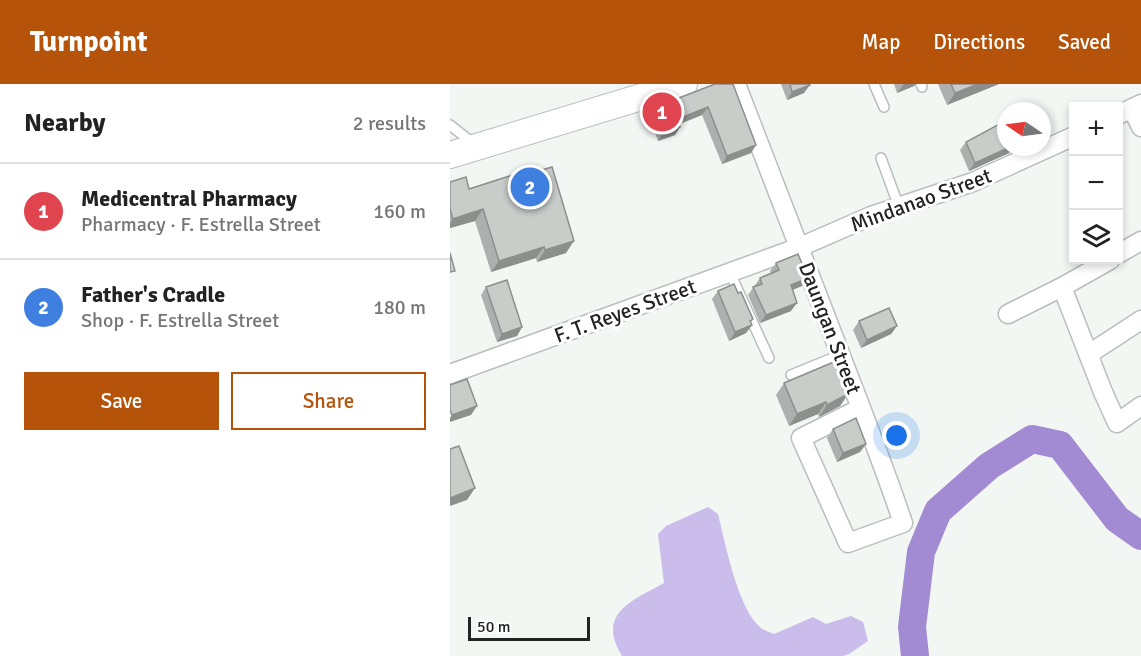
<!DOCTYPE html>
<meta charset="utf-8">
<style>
:root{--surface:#fff;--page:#f2f2f2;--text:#222;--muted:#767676;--line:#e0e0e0;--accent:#b45309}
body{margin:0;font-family:Signika,sans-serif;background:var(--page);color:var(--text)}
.controls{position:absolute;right:18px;top:18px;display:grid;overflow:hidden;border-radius:0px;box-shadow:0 3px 9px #0003}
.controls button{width:54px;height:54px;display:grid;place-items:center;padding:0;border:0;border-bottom:2px solid var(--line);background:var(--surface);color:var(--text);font:30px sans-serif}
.compass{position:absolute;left:547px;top:18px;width:54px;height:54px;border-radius:50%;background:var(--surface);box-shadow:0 3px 9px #0003;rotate:283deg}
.scale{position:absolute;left:18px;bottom:15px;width:122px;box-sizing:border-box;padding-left:6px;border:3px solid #222423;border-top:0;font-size:16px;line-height:21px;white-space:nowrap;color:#222423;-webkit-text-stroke:4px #fff;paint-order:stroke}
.you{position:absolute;left:447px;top:352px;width:21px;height:21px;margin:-15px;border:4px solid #fff;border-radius:50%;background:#1a73e8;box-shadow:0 0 0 9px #1a73e833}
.badge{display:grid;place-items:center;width:39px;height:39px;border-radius:50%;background:var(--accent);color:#fff;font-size:20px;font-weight:700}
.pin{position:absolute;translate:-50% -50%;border:3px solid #fff;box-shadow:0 2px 6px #0006}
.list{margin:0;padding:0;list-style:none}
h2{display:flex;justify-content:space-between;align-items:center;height:78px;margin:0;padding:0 24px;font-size:26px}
h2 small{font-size:20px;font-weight:400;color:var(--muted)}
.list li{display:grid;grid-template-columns:39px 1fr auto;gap:18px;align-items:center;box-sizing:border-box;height:96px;padding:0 24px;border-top:2px solid var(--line)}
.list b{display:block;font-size:22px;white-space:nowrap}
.list p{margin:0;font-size:20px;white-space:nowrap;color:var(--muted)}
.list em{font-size:20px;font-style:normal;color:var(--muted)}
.actions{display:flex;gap:12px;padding:18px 24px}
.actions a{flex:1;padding:14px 0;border:2px solid var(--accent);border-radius:0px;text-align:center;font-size:21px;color:var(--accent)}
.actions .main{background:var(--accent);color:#fff}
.icon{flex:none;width:33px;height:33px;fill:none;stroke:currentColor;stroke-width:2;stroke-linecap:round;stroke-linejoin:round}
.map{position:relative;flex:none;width:691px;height:572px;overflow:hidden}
header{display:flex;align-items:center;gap:36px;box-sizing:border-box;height:84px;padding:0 30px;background:var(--accent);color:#fff}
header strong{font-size:28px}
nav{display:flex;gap:33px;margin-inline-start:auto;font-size:21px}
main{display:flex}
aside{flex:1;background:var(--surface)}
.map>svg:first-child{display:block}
.green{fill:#cbbdeb}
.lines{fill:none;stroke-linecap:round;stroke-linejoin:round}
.river{stroke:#a38bd3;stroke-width:28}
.lane-casing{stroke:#babebc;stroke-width:12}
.street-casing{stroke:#babebc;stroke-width:21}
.secondary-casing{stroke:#babebc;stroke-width:28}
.lane{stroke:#fff;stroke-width:9}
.street{stroke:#fff;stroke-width:18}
.secondary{stroke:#fff;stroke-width:26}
.wall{fill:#acb0ae}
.shaded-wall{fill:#8c908d}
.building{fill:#c8cdca;stroke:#8c908d;stroke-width:1.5}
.labels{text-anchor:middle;stroke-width:6;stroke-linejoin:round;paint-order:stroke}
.street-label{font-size:21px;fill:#222423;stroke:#fff}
</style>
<header>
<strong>Turnpoint</strong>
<nav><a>Map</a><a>Directions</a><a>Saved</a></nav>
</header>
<main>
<aside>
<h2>Nearby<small>2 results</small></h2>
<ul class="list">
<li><span class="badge" style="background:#e0444e">1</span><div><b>Medicentral Pharmacy</b><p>Pharmacy · F. Estrella Street</p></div><em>160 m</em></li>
<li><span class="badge" style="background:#3f7fe0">2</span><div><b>Father's Cradle</b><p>Shop · F. Estrella Street</p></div><em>180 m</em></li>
</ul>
<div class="actions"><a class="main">Save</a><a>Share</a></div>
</aside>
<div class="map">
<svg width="691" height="572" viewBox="0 0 691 572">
<rect width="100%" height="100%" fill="#f2f7f4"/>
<path class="green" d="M 258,423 L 268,430 C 275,458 288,526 311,544 C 315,547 320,548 324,550 L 363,533 L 376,540 L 401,532 L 413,538 L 418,557 L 399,570 L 393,572 L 172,572 C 146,529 182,517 214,499 L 208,450 L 216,442 Z"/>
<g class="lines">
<path class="river" d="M 465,572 L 462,543 L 471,468 L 488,427 L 539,382 L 582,355 L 610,361 L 667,435 L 691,452"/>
<defs>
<path id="lane" d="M 424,0 L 434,23
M 471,0 L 472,3
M 0,41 L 24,60
M 431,74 L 449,123
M 280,189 L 319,274
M 341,291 L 390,271"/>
<path id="street" d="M 286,0 C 321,91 356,181 391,272 C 412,327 434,382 453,439 L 398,459 L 351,354 L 411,324
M 682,24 L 691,43
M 668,31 L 691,20
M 668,170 L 691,157
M 612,203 L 653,308 L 667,339 L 691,322
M 558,230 L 612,203 L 660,176
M 639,270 L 691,236
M 0,290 L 350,163 L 421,132 L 523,98 L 624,52"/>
<path id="secondary" d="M 0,71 L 234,0"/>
</defs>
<use href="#lane" class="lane-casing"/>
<use href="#street" class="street-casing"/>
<use href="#secondary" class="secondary-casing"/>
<use href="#lane" class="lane"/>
<use href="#street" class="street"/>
<use href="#secondary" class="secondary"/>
</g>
<path class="wall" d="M 265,0 L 306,61 L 301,69 L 272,80 L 252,31 L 229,40 L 230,43 L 225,51 L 208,57 L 198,28 L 203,20 L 221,17 Z
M 331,0 L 359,0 L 354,9 L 337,16 Z
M 444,0 L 466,0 L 464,2 L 447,9 Z
M 488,0 L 549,0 L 497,21 Z
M 516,58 L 559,69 L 519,87 L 510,66 Z
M 71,92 L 116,169 L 87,178 L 86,174 L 41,188 L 25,137 L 0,144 L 0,98 L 19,105 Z
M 326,179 L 358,194 L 352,202 L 342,206 L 341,227 L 310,239 L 298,211 L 310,194 L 321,189 L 320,187 Z
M 36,203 L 72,243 L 67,252 L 47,258 L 31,211 Z
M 268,207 L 301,239 L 302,241 L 296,249 L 279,257 L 262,215 Z
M 409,237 L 447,242 L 441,250 L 411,264 L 403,246 Z
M 334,299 L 394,300 L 398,310 L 390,322 L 369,333 L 368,330 L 339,342 L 326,311 Z
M 383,345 L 416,360 L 410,368 L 387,378 L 377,354 Z"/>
<path class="shaded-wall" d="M 454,0 L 466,0 L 464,2 L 447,9 Z
M 528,0 L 549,0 L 497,21 L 505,9 Z
M 360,1 L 354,9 L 337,16 L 342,8 Z
M 258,23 L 252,31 L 222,43 L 228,35 Z
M 230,43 L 225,51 L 208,57 L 213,49 Z
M 306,61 L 301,69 L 272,80 L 277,72 Z
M 560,63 L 563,63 L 559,69 L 519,87 L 525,79 Z
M 33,125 L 25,137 L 0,144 L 0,139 L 3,135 Z
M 124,157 L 116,169 L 87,178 L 95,166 Z
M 94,163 L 86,174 L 41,188 L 49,177 Z
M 358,194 L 352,202 L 335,209 L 341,201 Z
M 347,219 L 341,227 L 310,239 L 316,231 Z
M 303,235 L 298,243 L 302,241 L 296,249 L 279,257 L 285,248 L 300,237 Z
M 447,242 L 441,250 L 411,264 L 417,256 Z
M 72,243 L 67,252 L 47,258 L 52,250 Z
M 399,292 L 391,304 L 392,295 Z
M 398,310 L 390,322 L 369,333 L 377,321 Z
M 376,318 L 368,330 L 339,342 L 347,330 Z
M 27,322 L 21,331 L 0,338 L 0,334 L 2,331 Z
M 416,360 L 410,368 L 387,378 L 393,369 Z
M 25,404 L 17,416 L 0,422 L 0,414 Z"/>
<path class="building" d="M 265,0 L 283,0 L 306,61 L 277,72 L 258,23 L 228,35 L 230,43 L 213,49 L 203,20 L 220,14 L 221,17 Z
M 340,0 L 359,0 L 360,1 L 342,8 Z
M 501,0 L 528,0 L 505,9 Z
M 555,37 L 556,40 L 556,63 L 560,63 L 525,79 L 516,58 Z
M 102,83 L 124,157 L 95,166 L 94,163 L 49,177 L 33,125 L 3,135 L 0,125 L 0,98 L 16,93 L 19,105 L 69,89 L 71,92 Z
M 0,169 L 5,187 L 0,188 Z
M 348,170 L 358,194 L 341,201 L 347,219 L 316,231 L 303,203 L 312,200 L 310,194 L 329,186 L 326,179 Z
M 57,196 L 72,243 L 52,250 L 36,203 Z
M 284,200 L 288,209 L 291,208 L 303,235 L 300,237 L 302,241 L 285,248 L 268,207 Z
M 439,224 L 447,242 L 417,256 L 409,237 Z
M 393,274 L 399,292 L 392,295 L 398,310 L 377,321 L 376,318 L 347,330 L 334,299 Z
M 17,295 L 27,322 L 2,331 L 0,326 L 0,301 Z
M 406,334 L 416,360 L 393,369 L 383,345 Z
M 9,362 L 25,404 L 0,414 L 0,365 Z"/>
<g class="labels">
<g class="street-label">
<text transform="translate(471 116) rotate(-20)" y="7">Mindanao Street</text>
<text transform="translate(175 227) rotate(-20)" y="7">F. T. Reyes Street</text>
<text transform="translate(380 244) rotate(69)" y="7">Daungan Street</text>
</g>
</g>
</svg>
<div class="controls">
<button>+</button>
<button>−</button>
<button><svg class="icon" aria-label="layers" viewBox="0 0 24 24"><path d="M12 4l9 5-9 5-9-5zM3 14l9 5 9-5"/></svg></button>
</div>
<svg class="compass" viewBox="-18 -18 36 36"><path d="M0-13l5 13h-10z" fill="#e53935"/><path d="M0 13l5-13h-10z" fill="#767676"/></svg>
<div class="scale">50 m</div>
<div class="you"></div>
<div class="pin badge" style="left:212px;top:28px;background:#e0444e">1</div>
<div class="pin badge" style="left:80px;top:103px;background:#3f7fe0">2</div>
</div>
</main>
